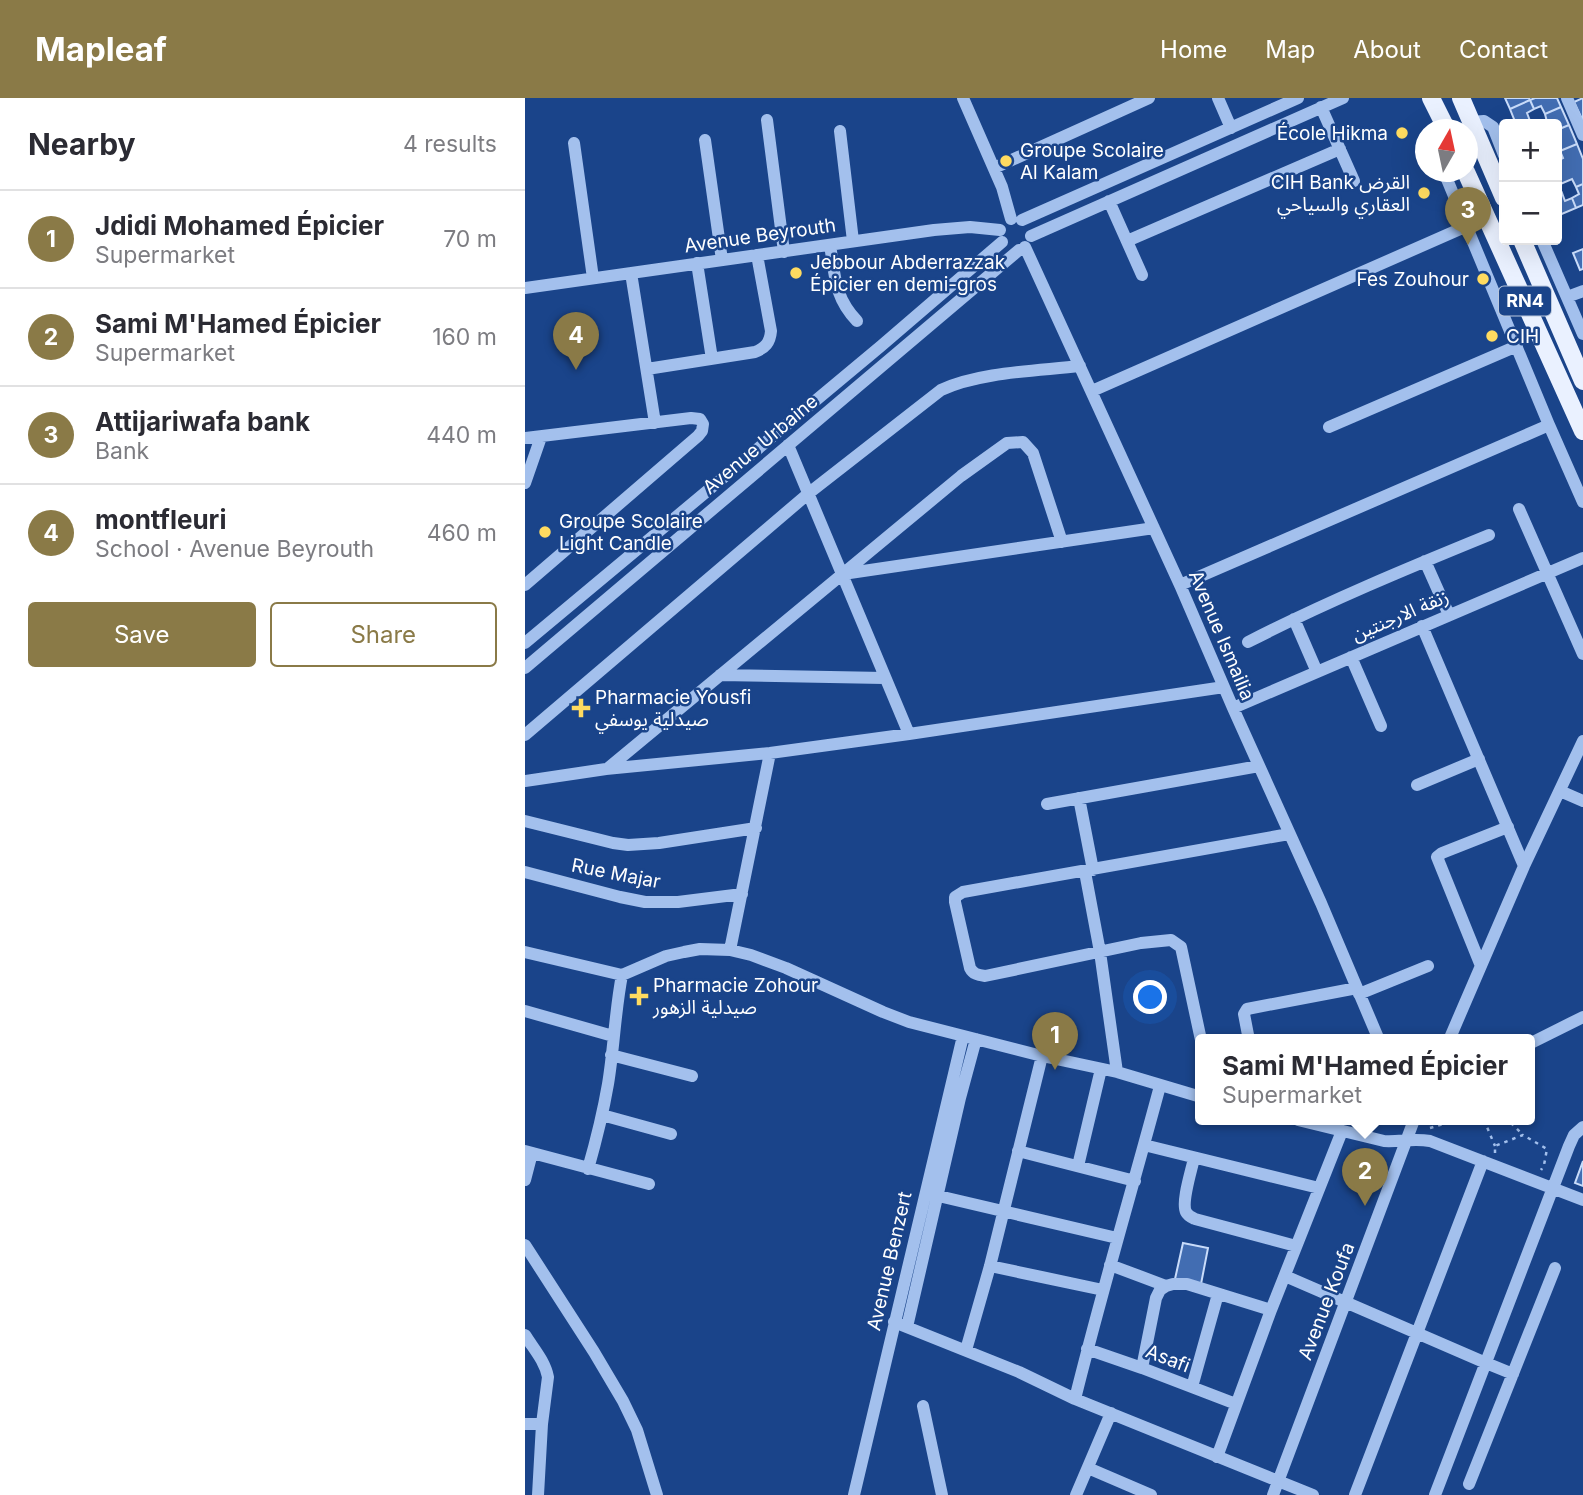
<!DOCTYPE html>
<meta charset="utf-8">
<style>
:root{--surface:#fff;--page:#f2f2f3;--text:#2b2b33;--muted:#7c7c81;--line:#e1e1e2;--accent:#8a7a47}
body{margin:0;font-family:Inter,"Noto Sans Arabic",sans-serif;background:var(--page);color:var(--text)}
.controls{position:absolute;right:21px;top:21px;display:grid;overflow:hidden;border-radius:7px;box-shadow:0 7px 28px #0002}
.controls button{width:63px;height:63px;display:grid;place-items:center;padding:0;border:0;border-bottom:2px solid var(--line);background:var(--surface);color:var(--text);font:35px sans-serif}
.compass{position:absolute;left:890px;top:21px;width:63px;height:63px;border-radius:50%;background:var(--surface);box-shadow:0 7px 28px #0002;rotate:9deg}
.you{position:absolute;left:626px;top:900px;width:24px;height:24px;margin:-18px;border:5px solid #fff;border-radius:50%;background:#1a73e8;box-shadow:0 0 0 10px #1a73e833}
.badge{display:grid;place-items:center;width:46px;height:46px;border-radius:50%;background:var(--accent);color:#fff;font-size:23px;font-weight:700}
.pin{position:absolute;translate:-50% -58px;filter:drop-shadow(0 2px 4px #0008)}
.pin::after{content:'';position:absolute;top:37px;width:24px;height:21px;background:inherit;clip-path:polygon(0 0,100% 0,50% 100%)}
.popup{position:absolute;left:670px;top:936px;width:340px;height:91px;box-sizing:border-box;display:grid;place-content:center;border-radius:7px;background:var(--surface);filter:drop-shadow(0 2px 5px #0005);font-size:23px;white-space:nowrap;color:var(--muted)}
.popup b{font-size:26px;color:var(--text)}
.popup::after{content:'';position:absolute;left:50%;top:100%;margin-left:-14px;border:14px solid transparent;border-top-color:var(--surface)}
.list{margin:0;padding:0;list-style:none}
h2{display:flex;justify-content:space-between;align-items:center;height:91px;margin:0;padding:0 28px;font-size:30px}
h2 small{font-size:23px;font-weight:400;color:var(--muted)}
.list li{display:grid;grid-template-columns:46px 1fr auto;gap:21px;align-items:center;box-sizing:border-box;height:98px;padding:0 28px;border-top:2px solid var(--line)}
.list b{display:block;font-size:26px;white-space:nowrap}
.list p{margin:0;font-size:23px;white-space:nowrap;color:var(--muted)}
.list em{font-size:23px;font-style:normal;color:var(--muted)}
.actions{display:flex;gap:14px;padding:21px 28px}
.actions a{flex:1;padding:16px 0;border:2px solid var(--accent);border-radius:7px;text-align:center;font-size:24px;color:var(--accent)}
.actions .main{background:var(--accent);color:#fff}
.map{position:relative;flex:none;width:1058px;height:1397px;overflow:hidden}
header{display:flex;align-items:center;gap:42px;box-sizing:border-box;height:98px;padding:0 35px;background:var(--accent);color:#fff}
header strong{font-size:33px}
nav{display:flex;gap:38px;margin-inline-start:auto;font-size:24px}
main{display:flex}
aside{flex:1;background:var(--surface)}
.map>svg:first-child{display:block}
.building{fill:#426db2;stroke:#c9dcfa;stroke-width:2}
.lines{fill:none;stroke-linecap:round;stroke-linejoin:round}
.path{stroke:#a3c0ed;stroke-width:2.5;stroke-dasharray:3.5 5;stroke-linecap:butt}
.minor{stroke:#a3c0ed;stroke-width:12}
.major{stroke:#eaf1ff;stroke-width:18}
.poi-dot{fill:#ffdb60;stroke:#1a448a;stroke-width:2.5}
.labels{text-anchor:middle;stroke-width:5;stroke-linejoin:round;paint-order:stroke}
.shield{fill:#1a448a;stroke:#bac7dc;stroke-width:2}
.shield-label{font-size:18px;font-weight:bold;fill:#fff}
.poi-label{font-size:19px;fill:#fff;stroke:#1a448a;text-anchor:start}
.street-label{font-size:19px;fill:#fff;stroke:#1a448a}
</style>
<header>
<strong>Mapleaf</strong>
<nav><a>Home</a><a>Map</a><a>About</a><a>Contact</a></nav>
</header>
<main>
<aside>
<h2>Nearby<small>4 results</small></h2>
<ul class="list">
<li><span class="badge">1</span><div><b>Jdidi Mohamed Épicier</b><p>Supermarket</p></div><em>70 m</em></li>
<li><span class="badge">2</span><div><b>Sami M'Hamed Épicier</b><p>Supermarket</p></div><em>160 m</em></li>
<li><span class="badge">3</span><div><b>Attijariwafa bank</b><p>Bank</p></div><em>440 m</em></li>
<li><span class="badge">4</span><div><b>montfleuri</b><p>School · Avenue Beyrouth</p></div><em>460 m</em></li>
</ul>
<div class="actions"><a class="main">Save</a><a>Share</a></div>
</aside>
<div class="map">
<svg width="1058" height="1397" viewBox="0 0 1058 1397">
<rect width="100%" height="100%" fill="#1a448a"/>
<path class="building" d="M 980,0 L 1004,0 L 1005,2 L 985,11 Z
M 1010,0 L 1032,0 L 1036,9 L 1020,16 L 1016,8 L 1009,11 L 1005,2 Z
M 1058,0 L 1058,23 L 1049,4 Z
M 1005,2 L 1009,11 L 1002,15 L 1005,23 L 997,26 L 991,26 L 985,11 Z
M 1036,9 L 1044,27 L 1032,32 L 1032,26 L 1018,26 L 1022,24 L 1020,16 Z
M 1044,27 L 1052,46 L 1035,53 L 1032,44 L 1032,32 Z
M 1052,46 L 1058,61 L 1058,86 L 1051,89 L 1047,81 L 1033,87 L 1037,95 L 1032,97 L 1032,63 L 1038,60 L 1035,53 Z
M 1058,86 L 1058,107 L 1051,110 L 1047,100 L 1054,96 L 1051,89 Z
M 1037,95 L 1040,103 L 1047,100 L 1051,110 L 1032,118 L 1032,97 Z
M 1058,151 L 1058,171 L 1055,172 L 1048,155 Z
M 1058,1063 L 1058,1088 L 1050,1085 Z
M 658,1145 L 683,1150 L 676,1186 L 650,1181 Z"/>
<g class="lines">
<path class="path" d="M 959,1022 L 970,1048
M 978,1022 L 986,1025 L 998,1037
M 905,1030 L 932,1022
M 970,1055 L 970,1048 L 998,1037 L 1022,1051 L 1019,1067 L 1016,1072"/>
<path class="minor" d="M 438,0 L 477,89 L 486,121
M 693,0 L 706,30
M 1042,0 L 1058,37
M 796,9 L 829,83
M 242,22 L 259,154
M 947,24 L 959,23 L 968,29 L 979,57
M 315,33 L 328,143
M 180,42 L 197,162
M 49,45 L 68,180
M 469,70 L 624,0
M 919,74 L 1024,327 L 1058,404
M 584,103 L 617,177
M 497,122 L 773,0
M 506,138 L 818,0
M 1017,142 L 1058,236
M 602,143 L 815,51
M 305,147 C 310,177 309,199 332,223
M 500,149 L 655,487 L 708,610 L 796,805 L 854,942
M 172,165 L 187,261
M 106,175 L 130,325
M 0,190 L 409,132 L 445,129 L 475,132
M 1042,199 L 1058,193
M 122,271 L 230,254 C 240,250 245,245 246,233 L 232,157
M 567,293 L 942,128
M 804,329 L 992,248
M 0,340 L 166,320 L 175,321 L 178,326 L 177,333 L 173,338 L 0,487
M 263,347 L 384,636
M 0,385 L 16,339
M 994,411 L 1058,556
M 900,463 L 924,517
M 318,476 L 629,430
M 655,487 L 1024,327
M 769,521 L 792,574
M 897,528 L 999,768
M 723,544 C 801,504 883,470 964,437
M 0,545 L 356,248 L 477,144
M 826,559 L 856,628
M 0,570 L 494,152
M 195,577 L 359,580
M 708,610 L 1058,460
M 0,637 L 284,395 L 416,292 C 454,274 512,273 555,268
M 82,671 L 436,378 L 482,345 L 498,344 L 508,355 L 537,444
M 0,683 L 81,671 L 245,655 L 384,636 L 699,589
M 892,687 L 954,661
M 1035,693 L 1058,703
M 554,700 L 568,772
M 522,706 L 734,668
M 0,723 L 88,745 L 103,747 L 134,745 L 231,730
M 0,774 L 95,799 L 120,804 L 153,804 L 217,796
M 560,774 L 575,854 L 592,974
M 205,852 L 245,655
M 0,854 L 97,877 L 141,858 L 159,854 L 175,851 L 205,852 L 226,857 L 261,870 L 358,914 L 384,924 L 517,958 L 592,974 L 676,999
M 956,868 L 912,759 L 917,755 L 983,729
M 834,896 L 903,868
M 0,913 L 88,938
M 676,942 L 656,849 L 646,842 L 616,845 L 460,878 C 453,877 448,876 445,870 L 430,804 L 430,799 L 438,794 L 764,736
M 724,942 L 719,916 L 722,911 L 832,890
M 924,942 L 999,768 L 1058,643
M 1004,946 L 1058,919
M 86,957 L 167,978
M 77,1017 L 146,1036
M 773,1022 L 859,1043 C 875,1044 888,1040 905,1043 L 1058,1102
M 619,1047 L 794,1090
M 0,1053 L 124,1086
M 493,1053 L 610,1083
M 669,1060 C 667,1071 656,1104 661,1114 C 663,1118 666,1119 670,1121 L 771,1148
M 553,1068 L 576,971
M 63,1071 C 71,1043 78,1015 83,986 C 89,950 90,913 97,877
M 0,1082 L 7,1055
M 405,1096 L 592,1140
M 0,1147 L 69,1254 L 98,1303 L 112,1332 L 132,1397
M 585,1167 L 641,1188 L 648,1186 L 662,1186 L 746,1212
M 465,1168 L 578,1192
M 760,1178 L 961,1265 L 988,1276
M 369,1224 L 494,1274 L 550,1301 L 788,1397
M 382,1229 L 435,1000 L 451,941
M 0,1237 C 8,1250 20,1263 23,1279 L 17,1326 L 13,1397
M 562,1251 L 617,1270 L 711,1306
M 441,1252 L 465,1168 L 517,958
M 617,1270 L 631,1200 L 635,1192 L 641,1188
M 667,1289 L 693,1196
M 550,1301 C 576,1196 607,1092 635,988
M 398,1308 L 417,1397
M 0,1326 L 17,1326
M 692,1359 L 746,1212 L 817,1033
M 563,1370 L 626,1397
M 944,1386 L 1030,1170
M 329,1397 L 438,938
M 551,1397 L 586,1315
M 748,1397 L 889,1022
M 830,1397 L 958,1063
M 910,1397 L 1044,1048 L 1049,1037 L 1058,1029"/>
<path class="major" d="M 906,0 L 922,32
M 936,0 L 979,100
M 941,74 L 1058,333
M 997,142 L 1058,283"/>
</g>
<g class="poi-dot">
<circle cx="877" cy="35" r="7"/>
<circle cx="481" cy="63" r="7"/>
<circle cx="899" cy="95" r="7"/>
<circle cx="271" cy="175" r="7"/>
<circle cx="958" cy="181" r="7"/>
<circle cx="967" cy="238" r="7"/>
<circle cx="20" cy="434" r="7"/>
<path d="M52.5 599.5h7v7h7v7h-7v7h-7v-7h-7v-7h7z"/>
<path d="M110.5 887.5h7v7h7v7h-7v7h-7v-7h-7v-7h7z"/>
</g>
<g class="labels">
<rect class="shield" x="974" y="188.5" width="52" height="29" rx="5"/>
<g class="shield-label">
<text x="1000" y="209">RN4</text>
</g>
<g class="poi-label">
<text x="863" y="42" text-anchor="end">École Hikma</text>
<text x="495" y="59">Groupe Scolaire<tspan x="495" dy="22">Al Kalam</tspan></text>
<text x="885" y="91" text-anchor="end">CIH Bank القرض<tspan x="885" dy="22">العقاري والسياحي</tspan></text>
<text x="285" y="171">Jebbour Abderrazzak<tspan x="285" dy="22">Épicier en demi-gros</tspan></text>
<text x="944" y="188" text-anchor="end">Fes Zouhour</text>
<text x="981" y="245">CIH</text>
<text x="34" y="430">Groupe Scolaire<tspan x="34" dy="22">Light Candle</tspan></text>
<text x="70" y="606">Pharmacie Yousfi<tspan x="70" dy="22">صيدلية يوسفي</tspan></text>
<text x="128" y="894">Pharmacie Zohour<tspan x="128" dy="22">صيدلية الزهور</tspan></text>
</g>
<g class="street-label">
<text transform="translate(235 137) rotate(-8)" y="7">Avenue Beyrouth</text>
<text transform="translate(235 346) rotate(-40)" y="7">Avenue Urbaine</text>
<text transform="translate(875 517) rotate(-23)" y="7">زنقة الارجنتين</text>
<text transform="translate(697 537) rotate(67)" y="7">Avenue Ismailia</text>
<text transform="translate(91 775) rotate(11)" y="7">Rue Majar</text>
<text transform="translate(364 1163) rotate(-77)" y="7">Avenue Benzert</text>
<text transform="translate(801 1203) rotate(-69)" y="7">Avenue Koufa</text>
<text transform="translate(643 1260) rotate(21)" y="7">Asafi</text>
</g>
</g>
</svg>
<div class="controls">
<button>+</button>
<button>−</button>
</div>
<svg class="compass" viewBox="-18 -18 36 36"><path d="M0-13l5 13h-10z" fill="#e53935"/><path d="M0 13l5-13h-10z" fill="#7c7c81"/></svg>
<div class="you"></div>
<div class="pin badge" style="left:530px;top:972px">1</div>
<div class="pin badge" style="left:840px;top:1108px">2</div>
<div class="popup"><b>Sami M'Hamed Épicier</b>Supermarket</div>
<div class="pin badge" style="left:943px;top:147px">3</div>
<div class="pin badge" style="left:51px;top:272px">4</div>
</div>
</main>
